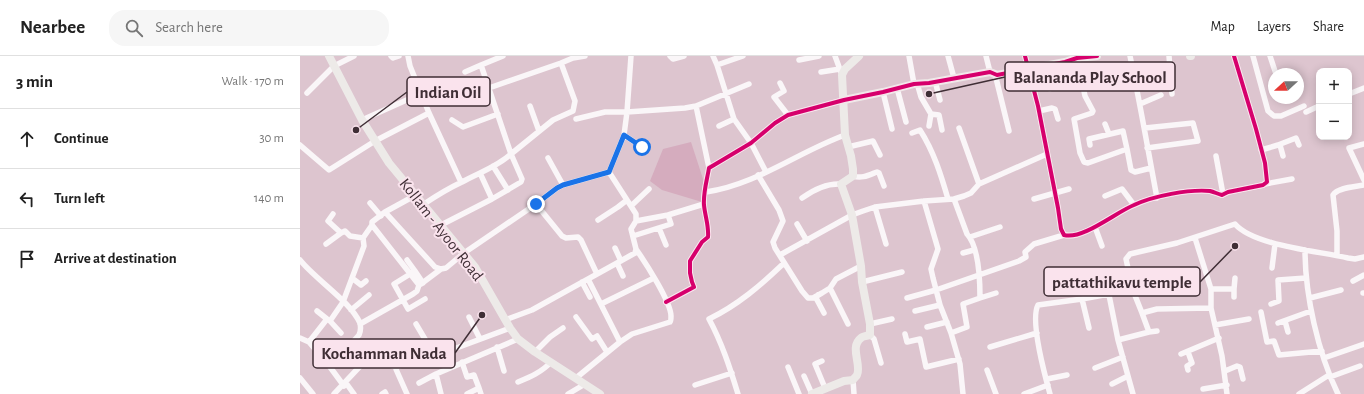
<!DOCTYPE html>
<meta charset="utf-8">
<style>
:root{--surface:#fff;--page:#f6f6f6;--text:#222;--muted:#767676;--line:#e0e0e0}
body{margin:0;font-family:"Alegreya Sans",sans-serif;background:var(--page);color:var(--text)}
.controls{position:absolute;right:12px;top:12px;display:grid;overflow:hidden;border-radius:8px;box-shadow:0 2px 10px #0003}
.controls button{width:36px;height:36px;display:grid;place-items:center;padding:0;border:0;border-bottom:1px solid var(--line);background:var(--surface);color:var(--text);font:20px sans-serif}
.compass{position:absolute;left:968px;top:12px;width:36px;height:36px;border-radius:50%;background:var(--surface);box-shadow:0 2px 10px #0003;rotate:249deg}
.stop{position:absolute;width:12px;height:12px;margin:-9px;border:3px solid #1a73e8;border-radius:50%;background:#fff}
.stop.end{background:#1a73e8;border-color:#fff;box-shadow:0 1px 4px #0008}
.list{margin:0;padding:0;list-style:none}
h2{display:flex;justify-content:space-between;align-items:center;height:52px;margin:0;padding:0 16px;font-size:17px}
h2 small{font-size:13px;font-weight:400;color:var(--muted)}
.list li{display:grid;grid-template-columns:26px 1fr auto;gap:12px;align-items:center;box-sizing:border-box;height:60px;padding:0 16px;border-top:1px solid var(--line)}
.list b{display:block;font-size:15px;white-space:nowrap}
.list em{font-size:13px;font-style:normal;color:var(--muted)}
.icon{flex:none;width:22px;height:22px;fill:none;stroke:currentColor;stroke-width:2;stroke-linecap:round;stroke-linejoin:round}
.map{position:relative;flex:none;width:1064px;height:338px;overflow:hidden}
header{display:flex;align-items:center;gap:24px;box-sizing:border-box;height:56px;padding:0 20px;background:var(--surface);border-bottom:1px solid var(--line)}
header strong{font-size:19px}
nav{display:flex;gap:22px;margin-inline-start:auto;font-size:14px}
.search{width:280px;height:36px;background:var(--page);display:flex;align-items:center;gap:10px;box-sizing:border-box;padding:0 14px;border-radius:16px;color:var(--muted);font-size:15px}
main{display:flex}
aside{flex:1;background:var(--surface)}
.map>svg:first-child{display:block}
.green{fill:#d5acbe}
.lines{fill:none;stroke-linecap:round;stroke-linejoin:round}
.street{stroke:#faf6f8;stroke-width:5.5}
.secondary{stroke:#edeae8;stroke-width:8}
.cycleway-casing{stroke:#fae3ed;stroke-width:6}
.cycleway{stroke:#d6006c;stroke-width:4}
.route{stroke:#1a73e8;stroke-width:5}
.labels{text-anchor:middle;stroke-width:4;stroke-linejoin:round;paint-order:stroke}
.street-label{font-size:16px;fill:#3f2e35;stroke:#fae3ed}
.leader{fill:none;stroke:#3f2e35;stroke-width:1.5}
.callout-dot{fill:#3f2e35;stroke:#fae3ed;stroke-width:1.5}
.callout{fill:#fae3ed;stroke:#3f2e35;stroke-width:1.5}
.callout-label{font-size:17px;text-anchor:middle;font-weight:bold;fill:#3f2e35}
</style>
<header>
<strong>Nearbee</strong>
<div class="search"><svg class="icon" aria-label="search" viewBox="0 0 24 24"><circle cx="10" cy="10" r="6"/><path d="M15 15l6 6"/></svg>Search here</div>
<nav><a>Map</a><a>Layers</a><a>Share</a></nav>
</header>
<main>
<aside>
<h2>3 min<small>Walk · 170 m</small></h2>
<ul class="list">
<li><svg class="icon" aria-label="ahead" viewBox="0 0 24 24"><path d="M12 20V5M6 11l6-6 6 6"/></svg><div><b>Continue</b></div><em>30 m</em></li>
<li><svg class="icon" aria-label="left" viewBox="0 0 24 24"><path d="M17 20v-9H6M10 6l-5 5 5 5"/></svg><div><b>Turn left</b></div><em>140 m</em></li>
<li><svg class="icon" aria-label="arrive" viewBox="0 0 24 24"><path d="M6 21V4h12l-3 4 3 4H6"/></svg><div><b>Arrive at destination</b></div></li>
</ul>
</aside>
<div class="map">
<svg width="1064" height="338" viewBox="0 0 1064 338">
<rect width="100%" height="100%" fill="#ddc5cf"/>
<path class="green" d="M 391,86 L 404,126 L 402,146 L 362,134 L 350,125 L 363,93 Z"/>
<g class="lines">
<path class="street" d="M 91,0 L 93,2 L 99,0
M 108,0 L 110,10 L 129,57 L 161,126
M 370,0 L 373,3 L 384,0
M 413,0 L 417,9 L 434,63 L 451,87 L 466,116
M 535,0 L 542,19
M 609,0 L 614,28
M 648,0 L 654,22
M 686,0 L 690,16
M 725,0 L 738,50 L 758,152 L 761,173 L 764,179 C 783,184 816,156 834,149 C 853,140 889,133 910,135 C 914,136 918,138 922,139 L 928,136 L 963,129 L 967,126 L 965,107 L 956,73 L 934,0
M 830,0 C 840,47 848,94 857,142
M 869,0 L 872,38
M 953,0 L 968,55 L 974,60 L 981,60 L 1004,50
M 970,0 L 976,18
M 777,2 L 785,40 L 793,55 L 792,57 L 774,63 L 780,97 L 784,106 L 788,107 L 827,93 L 831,114 L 835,116 L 851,112
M 499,4 L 519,0
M 765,6 L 767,28
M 417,9 L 443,0
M 745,10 L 750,33
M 165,16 L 181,9
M 521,16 L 540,13
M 695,18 L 709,75
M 635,25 L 640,44
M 480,27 L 484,35 L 474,41 L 488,59
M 617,27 L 621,41 L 631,58 L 639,59 L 642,74
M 189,32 L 261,7 L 273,2 L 285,0
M 597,32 L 606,66
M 583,36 L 592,73
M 7,37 L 34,10 L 54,0
M 1049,38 L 1064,32
M 123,41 L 147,32
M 840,48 L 861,39
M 230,50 L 239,75
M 396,50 L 409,112
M 739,55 L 752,52 L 755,53 L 758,63
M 1006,56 L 1019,50
M 276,63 L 305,56 L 327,56 L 385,52 L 396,50 L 449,28
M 62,64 L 120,38
M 152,64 L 163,71 L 198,58
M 805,68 L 809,78
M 419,70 L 434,63
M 629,70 L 631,58
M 659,72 L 679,128
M 845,72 L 893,67 L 898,85 L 847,92
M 612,77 L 620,74 C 634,96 641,119 648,143
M 324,79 L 342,91
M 1064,88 L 1049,92 L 1064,124
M 0,89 L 29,114 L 75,85 L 129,57
M 790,89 L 789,83 L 823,75 L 827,93
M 980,89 L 983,100
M 548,91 L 573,85 L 580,99
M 961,94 L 978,89 L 996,82 L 999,89
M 916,100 L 923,138
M 248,102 L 263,129
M 193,110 L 208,134
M 180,117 L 192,143
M 458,119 L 479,154 L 483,165 L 473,186 L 475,192 L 502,235 L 508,242 L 513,242 L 522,237 L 530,232 L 536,223 L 561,210
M 553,120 C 562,123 569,119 577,116 L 579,117 L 584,130
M 965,128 L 992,123
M 406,136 C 456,129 498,96 545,79
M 805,140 L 822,133 L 834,149
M 502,142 C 513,134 527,127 541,128
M 734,143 L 769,133
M 624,145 L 638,193 L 631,213 L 633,222 L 640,249 L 651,277 L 660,308 L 663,338
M 70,147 L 81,160
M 124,148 C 136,140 149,132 162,126 C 178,117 197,111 211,98 L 181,9 L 203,0
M 236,148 L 262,180 L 266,182 L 278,181 L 281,184 L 297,218
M 331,150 L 349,133
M 575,151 L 586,188
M 85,156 L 135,211 L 141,213 L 146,212 L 164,197 L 236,148 L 257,132 L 263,129 L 309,116
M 33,158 L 28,165 L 41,177
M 298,164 L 318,151 L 327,144
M 336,165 L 368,159 L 404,148
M 497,168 L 507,185
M 141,169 L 192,143 L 221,126 L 222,123 L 211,98 L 253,64 L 273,55 L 275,45 L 261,7
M 795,171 L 802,190
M 359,172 L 366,189
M 333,180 L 371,168 L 368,159
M 670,181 L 700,171
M 895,182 L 911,233 L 911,252 L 922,300 L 927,338
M 26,188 L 41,177 L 45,175 L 50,180 L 63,182
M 315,192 L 321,205
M 1005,194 C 1005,239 1018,297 1038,338
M 663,197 L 674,194
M 480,199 L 552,159 L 563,155 L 575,151 L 624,145 L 654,143 L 664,140 L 671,137 L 679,128 L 747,98
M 1037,199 L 1037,175 L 1033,139 C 1038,131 1055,131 1064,129
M 0,204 C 16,224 50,245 60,267 C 61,272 61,275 59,279 L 30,311
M 107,204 L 115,215
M 317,207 L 323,220
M 972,212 L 975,188
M 52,222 L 61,229 L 66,225
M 288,223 L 320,286
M 1053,225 L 1064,219
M 282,226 L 290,241
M 562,226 L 602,216
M 123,227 L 115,215 L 94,228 L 108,253 L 125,243
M 121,228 L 141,213
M 530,232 L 548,268
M 832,232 L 842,257 L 857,253 L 911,252
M 911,233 L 934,233 L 934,241
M 934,233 L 935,222
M 1063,237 L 1064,237
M 518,239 L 516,242 L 524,257
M 809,239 L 818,284 L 833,338
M 607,242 L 636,234 L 719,205 L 726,201 L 725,196 L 734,188 L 764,179
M 680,242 L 696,237
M 1010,242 L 1041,234
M 782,243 L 789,272
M 366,246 L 394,231 L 392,226 L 390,217 L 390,205 L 402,186 L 408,181 C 409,170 405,160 404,149 C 403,137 407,124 409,112 L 451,87 L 475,67 L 488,59 L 544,44
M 301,248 L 354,222
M 971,248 L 979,245 L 978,224 L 1006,222
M 51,254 L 69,239
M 17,255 L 27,263
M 615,255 L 640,249
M 961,256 L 967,286 L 974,285 L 979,299 L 1022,295
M 842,257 L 849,276 L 857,275
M 169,261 L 180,283
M 276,261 L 292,283 L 297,280 L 307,296
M 205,264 L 232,254 L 335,197 L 336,193 L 331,173 L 336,165 L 336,158 L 309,116 L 324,79 L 327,56 L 331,0
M 30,265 L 41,277
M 985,265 L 988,276
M 978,267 L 1011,255
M 60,268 L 113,238 L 117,235 L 119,229 L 72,169
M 116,268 L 135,300
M 570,268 L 592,263
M 915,269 L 949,263
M 627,271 L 647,266
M 651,277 L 667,271 L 663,248 L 680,242 C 680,224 679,191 667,178 L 654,143
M 605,278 L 607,286 L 620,283 L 626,311 L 659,303
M 570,279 L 574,283 L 581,307
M 0,282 L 9,286
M 818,284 L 849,276
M 89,288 L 95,311 L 107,338
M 197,291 L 204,315
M 690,291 L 737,277
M 235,296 L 250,281 L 263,272
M 888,296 L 892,307 L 887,310 L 888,314
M 881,298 L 919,282
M 1024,302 L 1064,288
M 522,305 L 515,308 L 525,332
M 162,306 L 167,321 L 174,319 L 179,332
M 488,311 L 499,338
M 795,312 L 823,301
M 687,314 L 696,338
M 925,315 L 937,310 L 940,311 L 943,323
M 504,320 L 512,338
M 1030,321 L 1060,310
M 0,322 L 13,338
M 276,322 L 320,286 L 332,278 L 370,266 C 371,265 371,261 371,260 C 371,246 345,206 336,193
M 747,323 L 767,319
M 553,324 L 554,338
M 218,326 C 230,321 242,316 251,306
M 46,327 L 54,338
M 119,327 L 136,318
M 812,328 L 828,320
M 395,329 L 432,317
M 44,330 L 30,311 L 9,286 L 27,263 L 30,265 L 43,246 L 64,190 L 63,182 L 72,169 L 72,166 L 85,156 L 116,139
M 903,333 L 927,329
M 34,338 L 64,306 L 68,304 L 74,304 L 95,311 L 135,300 L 210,272
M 82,338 L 85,336 L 86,338
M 141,338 L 136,318 L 218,283
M 167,338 L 179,332 L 181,338
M 268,338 L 285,328
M 438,338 C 430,312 422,287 409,263 C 438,249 461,229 484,207
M 724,338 L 748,329
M 750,338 C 745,320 730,264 738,249 L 782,243 L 831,234 L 832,231 L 826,203 L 830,198 L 877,187 L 935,168 C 954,190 1019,195 1048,202 L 1055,203 L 1064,201
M 999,338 L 1029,319"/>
<path class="secondary" d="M 29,0 L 62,64 L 89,107 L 175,211 L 210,272 L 218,283 L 235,296 L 300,338
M 890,0 L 891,0
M 544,44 L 583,36 L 614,28 L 629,27 L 690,16 L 697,19 L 765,6 L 777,2 L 797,0
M 512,338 L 544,325 L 553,324 C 554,322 556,321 557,319 C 562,309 549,291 561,282 C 563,280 567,280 570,279 L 570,268 L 562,226 L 561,210 L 552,159 L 541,128 L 553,120 L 553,113 L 551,100 L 545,79 L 542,19 L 545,13 L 559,0"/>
<defs>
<path id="cycleway" d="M 725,0 L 738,50 L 758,152 L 761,173 L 764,179 C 783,184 816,156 834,149 C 853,140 889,133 910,135 C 914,136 918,138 922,139 L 928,136 L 963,129 L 967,126 L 965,107 L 956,73 L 934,0
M 366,246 L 394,231 L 392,226 L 390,217 L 390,205 L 402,186 L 408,181 C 409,170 405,160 404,149 C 403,137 407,124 409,112 L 451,87 L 475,67 L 488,59 L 544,44 L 583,36 L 614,28 L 629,27 L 690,16 L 697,19 L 765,6 L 777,2 L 797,0"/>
</defs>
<use href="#cycleway" class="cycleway-casing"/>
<use href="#cycleway" class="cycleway"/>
</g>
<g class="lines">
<path class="route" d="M 236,148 L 257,132 L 263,129 L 309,116 L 324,79 L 342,91"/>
</g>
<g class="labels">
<g class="street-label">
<text transform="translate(142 173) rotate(52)" y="6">Kollam - Ayoor Road</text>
</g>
</g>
<path class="leader" d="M629 38L705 21M56 74L107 36M935 190L900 226M182 259L155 297"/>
<g class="callout-dot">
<circle cx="629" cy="38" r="4"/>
<circle cx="56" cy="74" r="4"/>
<circle cx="935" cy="190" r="4"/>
<circle cx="182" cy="259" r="4"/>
</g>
<g class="callout">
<rect x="705" y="6" width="170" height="29" rx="4"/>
<rect x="107" y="21" width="83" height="29" rx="4"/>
<rect x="744" y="211" width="156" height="29" rx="4"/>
<rect x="13" y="283" width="142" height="29" rx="4"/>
</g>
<g class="callout-label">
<text x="790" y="27">Balananda Play School</text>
<text x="148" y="42">Indian Oil</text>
<text x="822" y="232">pattathikavu temple</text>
<text x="84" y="303">Kochamman Nada</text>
</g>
</svg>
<div class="controls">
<button>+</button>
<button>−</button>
</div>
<svg class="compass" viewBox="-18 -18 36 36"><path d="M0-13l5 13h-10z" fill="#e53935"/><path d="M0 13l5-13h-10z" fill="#767676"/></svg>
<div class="stop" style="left:342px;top:91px"></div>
<div class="stop end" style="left:236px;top:148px"></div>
</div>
</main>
